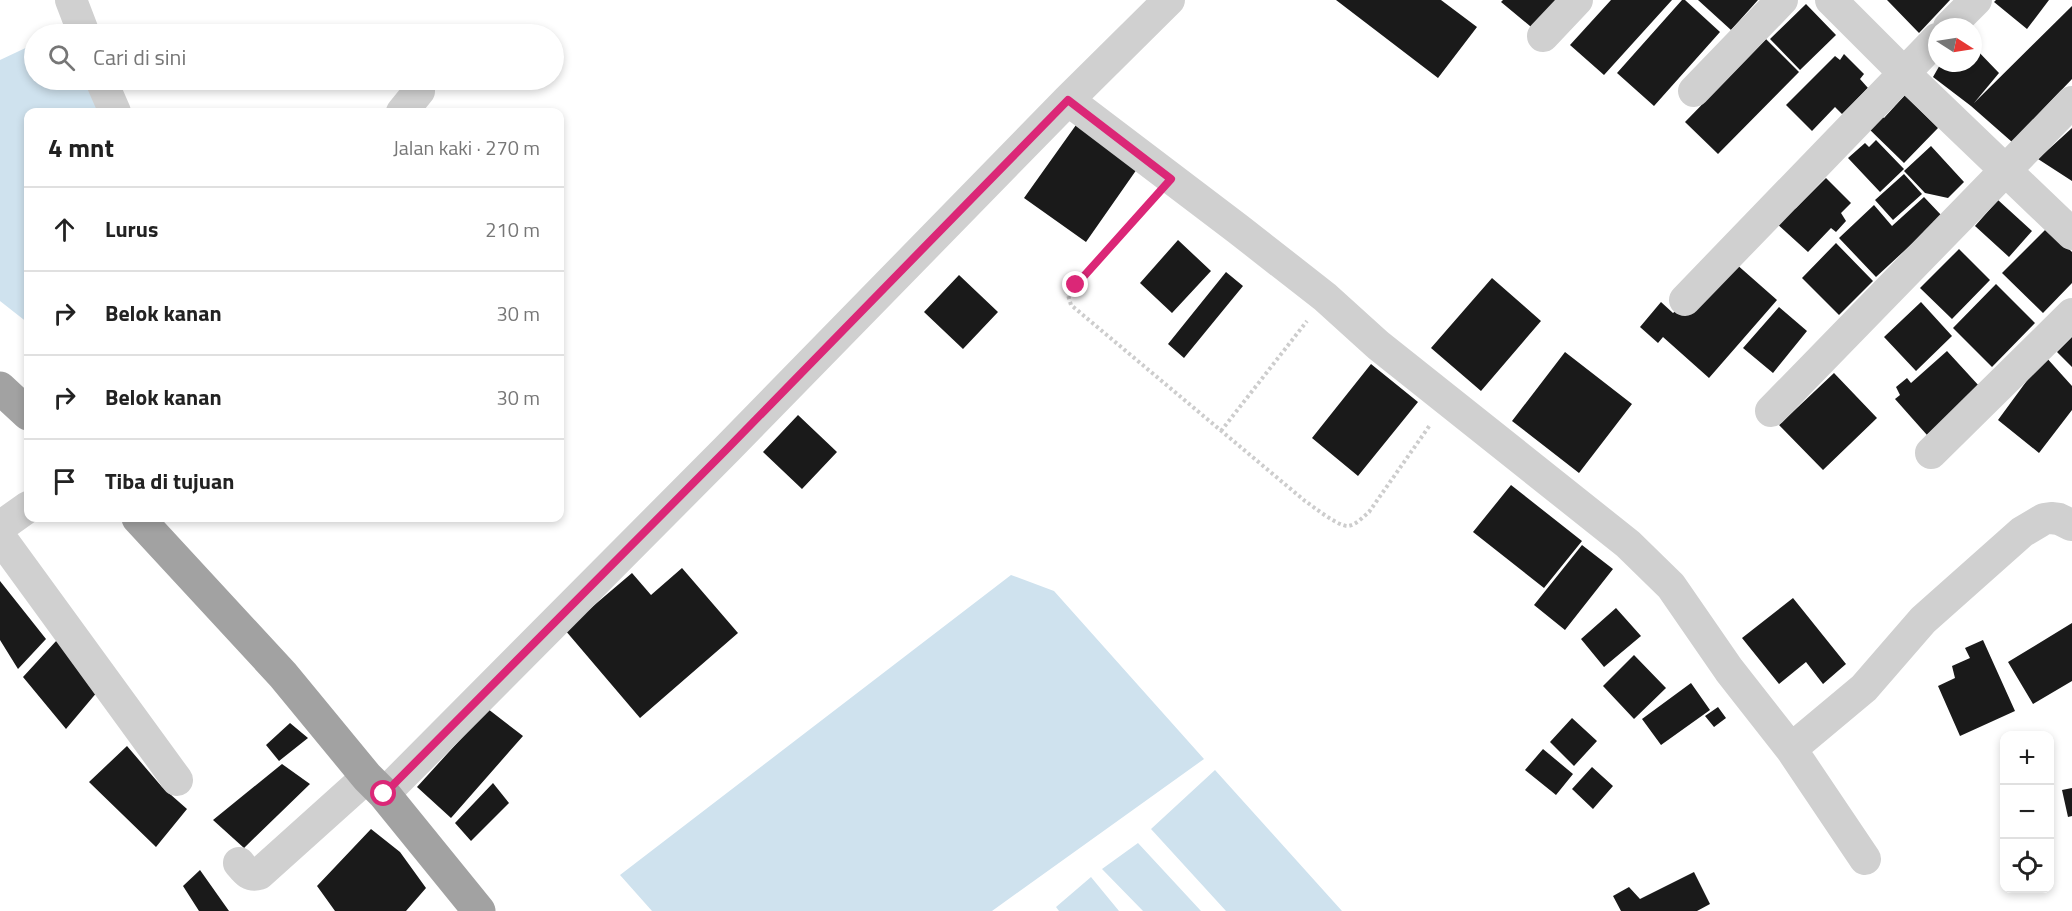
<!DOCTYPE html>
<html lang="id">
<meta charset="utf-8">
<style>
:root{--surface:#fff;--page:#f2f2f2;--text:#222;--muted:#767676;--line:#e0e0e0}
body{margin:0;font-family:"Titillium Web",sans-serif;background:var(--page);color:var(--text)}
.controls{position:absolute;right:18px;bottom:18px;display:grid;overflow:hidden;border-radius:12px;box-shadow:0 3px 9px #0003}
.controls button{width:54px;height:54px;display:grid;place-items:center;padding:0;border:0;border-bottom:2px solid var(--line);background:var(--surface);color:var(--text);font:30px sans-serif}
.compass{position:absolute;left:1928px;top:18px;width:54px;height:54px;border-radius:50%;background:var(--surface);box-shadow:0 3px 9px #0003;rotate:102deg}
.stop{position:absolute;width:18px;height:18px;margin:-14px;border:4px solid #db2777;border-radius:50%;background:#fff}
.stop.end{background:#db2777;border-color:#fff;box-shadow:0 2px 6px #0008}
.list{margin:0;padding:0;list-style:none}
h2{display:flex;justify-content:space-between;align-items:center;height:78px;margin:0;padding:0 24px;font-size:26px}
h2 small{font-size:20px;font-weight:400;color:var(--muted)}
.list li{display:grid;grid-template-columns:39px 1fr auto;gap:18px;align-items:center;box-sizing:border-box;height:84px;padding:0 24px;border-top:2px solid var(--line)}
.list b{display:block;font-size:22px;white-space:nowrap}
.list em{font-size:20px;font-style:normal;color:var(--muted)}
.icon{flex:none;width:33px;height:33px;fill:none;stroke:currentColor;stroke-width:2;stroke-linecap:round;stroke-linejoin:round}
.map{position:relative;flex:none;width:2072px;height:911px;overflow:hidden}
.search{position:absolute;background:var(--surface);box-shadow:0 3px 9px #0003;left:24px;top:24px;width:540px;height:66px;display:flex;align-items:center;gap:15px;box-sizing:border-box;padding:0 21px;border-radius:33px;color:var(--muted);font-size:22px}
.panel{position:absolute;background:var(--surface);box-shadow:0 3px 9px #0003;left:24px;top:108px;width:540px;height:414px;border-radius:12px}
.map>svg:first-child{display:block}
.water{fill:#cfe2ee}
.building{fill:#1a1a1a}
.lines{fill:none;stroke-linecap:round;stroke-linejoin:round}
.path{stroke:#cdcdcd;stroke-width:4;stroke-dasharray:3 3;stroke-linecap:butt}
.minor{stroke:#d0d0d0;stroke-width:32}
.trunk{stroke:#a2a2a2;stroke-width:33}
.route{stroke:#db2777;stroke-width:8}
</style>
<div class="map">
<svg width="2072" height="911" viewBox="0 0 2072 911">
<rect width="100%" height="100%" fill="#fff"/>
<path class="water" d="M 34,44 L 34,80 L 91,80 L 104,112 L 28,112 L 28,323 L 0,301 L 0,60 Z
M 1011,575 L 1054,591 L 1204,759 L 992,911 L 652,911 L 620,875 Z
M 1215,770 L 1342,911 L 1226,911 L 1151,829 Z
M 1138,843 L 1201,911 L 1143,911 L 1102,869 Z
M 1091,877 L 1119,911 L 1059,911 L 1056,907 Z"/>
<path class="building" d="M 1336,0 L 1441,0 L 1477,27 L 1438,78 Z
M 1503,0 L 1561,0 L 1536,31 L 1501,2 Z
M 1611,0 L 1672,0 L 1604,75 L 1570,45 Z
M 1682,0 L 1685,0 L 1720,32 L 1654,106 L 1617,73 Z
M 1698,0 L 1758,0 L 1731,30 Z
M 1887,0 L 1950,0 L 1919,33 Z
M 1996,0 L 2049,0 L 2027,29 L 1994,2 Z
M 1806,4 L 1836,35 L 1800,70 L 1770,39 Z
M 2072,6 L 2072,79 L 2012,142 L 1971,106 L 1933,77 L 1941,63 L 1973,63 L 1973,46 L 1999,73 L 1974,103 Z
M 1766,39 L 1799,72 L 1718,154 L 1685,122 Z
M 1844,54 L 1864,74 L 1860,79 L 1868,88 L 1842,114 L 1835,107 L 1812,131 L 1786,105 L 1835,56 L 1840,60 Z
M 1905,95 L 1938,128 L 1904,163 L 1866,126 L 1878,113 L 1884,118 Z
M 1076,125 L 1137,169 L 1086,242 L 1024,198 Z
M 2072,128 L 2072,181 L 2038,159 Z
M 1876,140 L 1904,169 L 1880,192 L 1848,158 L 1865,143 L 1869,147 Z
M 1931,146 L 1964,182 L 1948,198 L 1925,193 L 1904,171 Z
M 1904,174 L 1922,194 L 1893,220 L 1875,200 Z
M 1826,178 L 1851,203 L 1841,213 L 1846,221 L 1836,232 L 1831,228 L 1808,252 L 1774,221 L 1796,208 Z
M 1924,197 L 1942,216 L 1876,277 L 1839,238 L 1874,205 L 1892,226 Z
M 1998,200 L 2032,231 L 2009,257 L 1975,226 Z
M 2047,228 L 2072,252 L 2072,283 L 2043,313 L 2002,273 Z
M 1178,240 L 1211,271 L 1172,313 L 1140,283 Z
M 1836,243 L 1873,281 L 1839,315 L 1802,278 Z
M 1959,249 L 1990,280 L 1952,319 L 1920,288 Z
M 1735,263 L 1777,300 L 1709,378 L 1663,337 L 1658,343 L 1640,327 L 1661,302 L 1673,313 Z
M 1226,272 L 1243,286 L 1184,358 L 1168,344 Z
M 959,275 L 998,312 L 963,349 L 924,312 Z
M 1492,278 L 1541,321 L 1481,391 L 1431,348 Z
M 1996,284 L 2035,323 L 1992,367 L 1953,328 Z
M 1921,302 L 1952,336 L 1916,371 L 1884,337 Z
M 1779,307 L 1807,331 L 1773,373 L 1743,348 Z
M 2072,337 L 2072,367 L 2057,352 Z
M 1947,351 L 1980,387 L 1927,435 L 1895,399 L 1900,395 L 1896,387 L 1907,378 L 1911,383 Z
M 1565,352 L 1632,404 L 1579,473 L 1512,421 Z
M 2045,356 L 2072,386 L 2072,410 L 2039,453 L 1998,420 Z
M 1371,364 L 1418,402 L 1358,476 L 1312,438 Z
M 1834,373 L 1877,418 L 1823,470 L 1779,425 Z
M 798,415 L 837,452 L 802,489 L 763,452 Z
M 1511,485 L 1582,541 L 1544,588 L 1473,532 Z
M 1582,545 L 1613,569 L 1565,630 L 1534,605 Z
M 682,568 L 738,633 L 640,718 L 565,630 L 632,573 L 651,595 Z
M 0,581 L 46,639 L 18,669 L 0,640 Z
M 1793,598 L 1846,664 L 1823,684 L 1806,662 L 1779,684 L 1742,638 Z
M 1616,608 L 1641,636 L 1604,667 L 1581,639 Z
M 2072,623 L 2072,681 L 2033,704 L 2008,662 Z
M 57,640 L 98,691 L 66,729 L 23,677 Z
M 1983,640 L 2015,711 L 1960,736 L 1938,686 L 1955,678 L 1952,666 L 1970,658 L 1965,648 Z
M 1634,655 L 1666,688 L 1634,719 L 1603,686 Z
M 1691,683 L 1710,710 L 1661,745 L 1642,719 Z
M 1718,707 L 1726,718 L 1714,727 L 1705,716 Z
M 488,709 L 523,736 L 451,818 L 417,787 Z
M 1572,718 L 1597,741 L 1574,766 L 1550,742 Z
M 290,723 L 308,738 L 279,761 L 266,745 Z
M 127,746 L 162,787 L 187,809 L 156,847 L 89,782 Z
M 1543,749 L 1573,774 L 1556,795 L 1525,770 Z
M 282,764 L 310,784 L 244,848 L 213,820 Z
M 1592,767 L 1613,786 L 1593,809 L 1572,789 Z
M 493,783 L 509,803 L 471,841 L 455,823 Z
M 2072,788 L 2072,816 L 2068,817 L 2062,790 Z
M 371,829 L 400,852 L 426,888 L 406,911 L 335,911 L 317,886 Z
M 200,870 L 229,911 L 199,911 L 183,886 Z
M 1694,872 L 1710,904 L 1697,911 L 1621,911 L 1613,896 L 1629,887 L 1640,899 Z"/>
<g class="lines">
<path class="path" d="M 1151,202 L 1071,290 L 1068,295 L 1071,305 L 1305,501 C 1314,507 1337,526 1348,526 C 1356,525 1363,517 1369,512 L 1430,425
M 1221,431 L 1307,321"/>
<path class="minor" d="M 71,0 L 84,34
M 1831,0 L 1904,73 L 2072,234
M 1949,27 L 1976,0
M 1543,36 L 1577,0
M 101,80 L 115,112
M 1694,91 L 1782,0
M 1068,100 L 1238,229 L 1325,297 L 1378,345 L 1628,544 L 1671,586 L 1729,670 L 1791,749 L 1865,859
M 402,112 L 419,91
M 1685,300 L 1937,39
M 1771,411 L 2072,102
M 1931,453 L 2072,314
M 0,527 L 28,507
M 0,537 L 177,780
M 1791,749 L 1864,688 L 1923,620 L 2022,532 L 2044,519 L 2051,518 L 2059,519 L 2071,525
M 384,794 L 727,449 L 1068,100 L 1169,0
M 239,863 C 245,870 249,877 259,874 L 367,777"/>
<path class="trunk" d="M 0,388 L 28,414
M 138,518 L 283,675 L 367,777 L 384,794 L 479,911"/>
</g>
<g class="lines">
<path class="route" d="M 384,794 L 727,449 L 1068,100 L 1171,179 L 1076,285"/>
</g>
</svg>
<div class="controls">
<button>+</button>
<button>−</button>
<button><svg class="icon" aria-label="locate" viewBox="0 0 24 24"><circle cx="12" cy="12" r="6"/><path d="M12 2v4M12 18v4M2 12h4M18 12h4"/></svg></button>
</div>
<svg class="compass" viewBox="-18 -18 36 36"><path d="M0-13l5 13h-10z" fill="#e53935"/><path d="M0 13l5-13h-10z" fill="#767676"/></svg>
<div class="stop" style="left:384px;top:794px"></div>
<div class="stop end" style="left:1076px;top:285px"></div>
<div class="search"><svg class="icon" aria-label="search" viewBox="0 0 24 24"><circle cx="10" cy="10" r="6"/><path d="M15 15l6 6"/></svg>Cari di sini</div>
<section class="panel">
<h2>4 mnt<small>Jalan kaki · 270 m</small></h2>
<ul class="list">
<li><svg class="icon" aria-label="ahead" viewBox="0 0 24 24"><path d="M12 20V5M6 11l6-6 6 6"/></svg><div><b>Lurus</b></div><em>210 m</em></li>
<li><svg class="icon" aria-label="right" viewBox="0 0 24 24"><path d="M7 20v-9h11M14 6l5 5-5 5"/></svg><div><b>Belok kanan</b></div><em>30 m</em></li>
<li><svg class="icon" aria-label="right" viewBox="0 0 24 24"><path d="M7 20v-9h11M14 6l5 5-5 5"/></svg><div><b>Belok kanan</b></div><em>30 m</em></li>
<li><svg class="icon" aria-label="arrive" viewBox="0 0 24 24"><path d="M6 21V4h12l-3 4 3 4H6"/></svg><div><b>Tiba di tujuan</b></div></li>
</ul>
</section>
</div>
